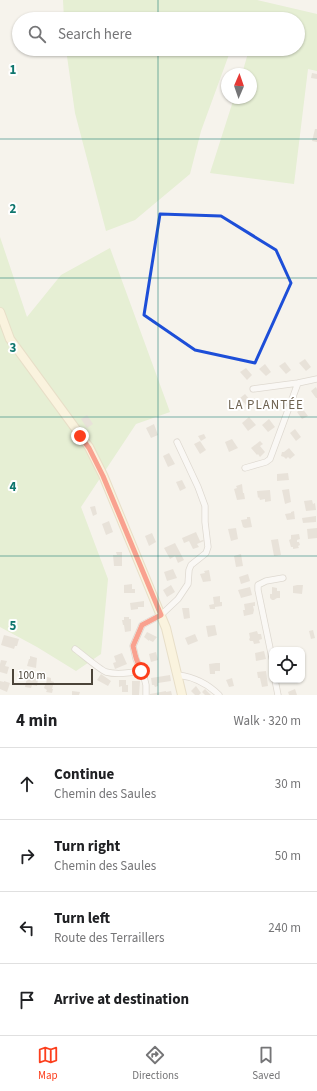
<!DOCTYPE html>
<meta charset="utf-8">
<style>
:root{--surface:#fff;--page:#f2f2f2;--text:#202124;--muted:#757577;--line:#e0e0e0;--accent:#fc3f1d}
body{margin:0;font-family:"Source Sans 3",sans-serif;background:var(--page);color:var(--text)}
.controls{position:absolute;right:12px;bottom:12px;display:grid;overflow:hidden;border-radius:8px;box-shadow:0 1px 3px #0004}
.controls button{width:36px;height:36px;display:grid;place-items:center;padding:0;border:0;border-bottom:1px solid var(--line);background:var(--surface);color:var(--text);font:20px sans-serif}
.compass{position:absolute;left:221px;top:68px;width:36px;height:36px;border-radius:50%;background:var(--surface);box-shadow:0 1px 3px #0004;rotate:2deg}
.scale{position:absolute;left:12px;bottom:10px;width:81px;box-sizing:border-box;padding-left:4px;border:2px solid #4b4439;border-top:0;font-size:11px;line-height:14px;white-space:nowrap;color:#4b4439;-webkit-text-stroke:3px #fff;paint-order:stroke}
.stop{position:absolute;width:12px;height:12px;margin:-9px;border:3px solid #fc3f1d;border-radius:50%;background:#fff}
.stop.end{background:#fc3f1d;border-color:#fff;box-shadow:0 1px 4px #0008}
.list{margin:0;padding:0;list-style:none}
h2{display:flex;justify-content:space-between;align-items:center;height:52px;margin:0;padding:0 16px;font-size:17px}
h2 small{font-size:13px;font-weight:400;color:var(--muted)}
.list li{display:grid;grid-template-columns:26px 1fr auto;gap:12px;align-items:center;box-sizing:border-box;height:72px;padding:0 16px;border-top:1px solid var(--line)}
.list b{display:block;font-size:15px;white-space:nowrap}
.list p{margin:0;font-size:13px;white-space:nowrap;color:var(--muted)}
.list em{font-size:13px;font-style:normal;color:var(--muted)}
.icon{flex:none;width:22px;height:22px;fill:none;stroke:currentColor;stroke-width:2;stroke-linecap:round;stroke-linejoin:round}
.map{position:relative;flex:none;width:317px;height:695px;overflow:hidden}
.search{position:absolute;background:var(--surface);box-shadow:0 1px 3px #0004;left:12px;right:12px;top:12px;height:44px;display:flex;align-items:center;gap:10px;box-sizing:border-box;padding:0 14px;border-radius:22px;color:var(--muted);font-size:15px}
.sheet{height:340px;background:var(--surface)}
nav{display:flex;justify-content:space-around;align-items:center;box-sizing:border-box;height:56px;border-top:1px solid var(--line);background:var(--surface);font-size:11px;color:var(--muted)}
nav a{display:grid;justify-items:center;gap:2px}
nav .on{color:var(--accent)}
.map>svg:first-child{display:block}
.green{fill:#d2eab5}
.building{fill:#d8cfc1}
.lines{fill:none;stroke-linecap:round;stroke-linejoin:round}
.street-casing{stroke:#c2bbae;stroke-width:7}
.secondary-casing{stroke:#d6c79b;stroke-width:10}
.street{stroke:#fff;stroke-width:5.5}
.secondary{stroke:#fff3cd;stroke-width:8}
.route{stroke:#fc3f1d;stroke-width:5}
.marked{fill:none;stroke:#1d4ed8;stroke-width:3;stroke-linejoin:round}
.grid{fill:none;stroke:#0f766e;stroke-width:1;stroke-opacity:0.55}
.labels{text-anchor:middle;stroke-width:4;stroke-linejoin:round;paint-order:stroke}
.neighbourhood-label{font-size:13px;letter-spacing:1px;fill:#6e6250;stroke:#fff}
.grid-label{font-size:13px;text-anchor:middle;font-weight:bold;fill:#0f766e;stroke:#fff;stroke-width:4;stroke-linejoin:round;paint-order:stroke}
</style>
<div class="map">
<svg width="317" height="695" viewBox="0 0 317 695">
<rect width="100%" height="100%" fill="#f6f3ec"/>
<path class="green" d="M 63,0 L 257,0 L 317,14 L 317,71 L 308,69 L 294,184 L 210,173 L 234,98 L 251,98 L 251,74 L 242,74 L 248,53 L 236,49 L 298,49 L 298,19 L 64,19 Z
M 66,49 L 231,49 L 201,131 L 190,174 L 135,220 L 106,231 L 75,113 Z
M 0,237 L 27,317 L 61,275 L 110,248 L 170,412 L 136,424 L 81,507 L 108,579 L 101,654 L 76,671 L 37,647 L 0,627 Z"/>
<path class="building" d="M 312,73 L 317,74 L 317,79 L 311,78 Z
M 315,129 L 317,129 L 317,142 L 312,141 Z
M 305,359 L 311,367 L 306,371 L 299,363 Z
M 285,362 L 291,370 L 286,374 L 279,366 Z
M 265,364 L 271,372 L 266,376 L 259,369 Z
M 246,368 L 252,375 L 247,380 L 240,372 Z
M 316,387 L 317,389 L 317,398 L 316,398 L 311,391 Z
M 245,394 L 251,401 L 246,405 L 240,398 Z
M 302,408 L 308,416 L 302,419 L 297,412 Z
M 87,415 L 93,424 L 87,428 L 81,419 Z
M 249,417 L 256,425 L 248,431 L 242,423 Z
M 269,419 L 275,427 L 268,432 L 262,425 Z
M 154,424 L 158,435 L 151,438 L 146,428 Z
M 295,429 L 301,437 L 296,441 L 290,433 Z
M 204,434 L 206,438 L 201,441 L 198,436 Z
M 232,439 L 238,448 L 229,452 L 225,442 Z
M 200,441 L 206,450 L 200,454 L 194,444 Z
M 260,441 L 263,444 L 260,446 L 265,452 L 260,457 L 258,454 L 257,455 L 251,448 Z
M 289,448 L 295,455 L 290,459 L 288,457 L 286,459 L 284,457 L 281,456 L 282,452 L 284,452 Z
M 169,453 L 175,464 L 168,467 L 163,456 Z
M 288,473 L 289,480 L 277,481 L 277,474 Z
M 182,480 L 186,488 L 180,491 L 176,482 Z
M 242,484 L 243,493 L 244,493 L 245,499 L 237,500 L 234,489 L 237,488 L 236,486 Z
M 289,489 L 291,502 L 285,504 L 282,490 Z
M 270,490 L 271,501 L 265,502 L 265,499 L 260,500 L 259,497 L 258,498 L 257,491 Z
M 312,500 L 313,504 L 315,503 L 316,510 L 306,511 L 304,501 Z
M 95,506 L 97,514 L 93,516 L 90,507 Z
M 294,511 L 295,519 L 287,520 L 285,514 L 291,513 L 291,512 Z
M 316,516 L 316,522 L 303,523 L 302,518 Z
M 247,517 L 250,517 L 252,527 L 245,528 L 243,527 L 241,520 L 247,519 Z
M 109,521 L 113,532 L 106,535 L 102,524 Z
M 236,528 L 238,539 L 231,541 L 228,529 Z
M 317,528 L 317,538 L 308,539 L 307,529 Z
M 196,532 L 200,541 L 203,540 L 204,541 L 197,544 L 199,547 L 193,549 L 189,541 L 184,543 L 182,538 Z
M 152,533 L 156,542 L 149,546 L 145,536 Z
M 299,534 L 300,539 L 297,540 L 297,542 L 299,542 L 300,545 L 298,546 L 299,548 L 293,549 L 293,547 L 291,547 L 289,540 L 291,539 L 291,535 Z
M 278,539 L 281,555 L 274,556 L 271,540 Z
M 175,543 L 184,560 L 178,563 L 175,556 L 170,559 L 164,548 Z
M 116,552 L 122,552 L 122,566 L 114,566 L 113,555 L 117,555 Z
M 241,554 L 243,566 L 236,567 L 234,556 Z
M 173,569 L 177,578 L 167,581 L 164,572 Z
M 209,570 L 211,581 L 203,582 L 200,574 L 205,573 L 204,571 Z
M 248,574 L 250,581 L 241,584 L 239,577 Z
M 132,584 L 132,589 L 135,589 L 135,593 L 124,593 L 124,585 Z
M 171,585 L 175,592 L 167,597 L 163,590 Z
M 297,585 L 303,585 L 302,594 L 293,593 L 293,586 Z
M 250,587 L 252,595 L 241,598 L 238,590 Z
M 272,587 L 277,588 L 277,591 L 280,591 L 280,598 L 277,598 L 274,600 L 272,600 L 270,598 L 270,594 L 272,594 Z
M 220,596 L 220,602 L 222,602 L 222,606 L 215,607 L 215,609 L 210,609 L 209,605 L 214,604 L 213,597 Z
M 144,601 L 144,607 L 138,607 L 138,609 L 131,610 L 130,603 Z
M 255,602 L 255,606 L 253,606 L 254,610 L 253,614 L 244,616 L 243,610 L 245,610 L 244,604 Z
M 182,608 L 189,608 L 190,618 L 184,619 Z
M 124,617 L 129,617 L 129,619 L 131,619 L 131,631 L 125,632 L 124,625 L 123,625 L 122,620 L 124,620 Z
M 215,625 L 217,635 L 208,637 L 206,626 Z
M 313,630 L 315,638 L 311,639 L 309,631 Z
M 257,631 L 258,634 L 261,634 L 262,639 L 259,640 L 260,643 L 254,644 L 253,641 L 250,641 L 249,639 L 250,638 L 249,633 Z
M 147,632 L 157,637 L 153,642 L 149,640 L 149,641 L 144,637 Z
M 195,634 L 198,641 L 188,645 L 185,638 Z
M 4,635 L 19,639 L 17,646 L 15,646 L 14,649 L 1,645 Z
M 264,651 L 266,659 L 256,661 L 255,653 Z
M 156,652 L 158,660 L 151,662 L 149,654 Z
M 122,653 L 127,664 L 115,669 L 113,663 L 116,662 L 114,656 Z
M 30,656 L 37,658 L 36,668 L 27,666 L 29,659 L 30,659 Z
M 1,660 L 7,661 L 5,666 L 9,667 L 7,674 L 0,672 L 0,664 Z
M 216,663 L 220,663 L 220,671 L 215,671 L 215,674 L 210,674 L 209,664 Z
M 266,671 L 268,686 L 262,687 L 260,678 L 258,678 L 257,672 Z
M 101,674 L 111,681 L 108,686 L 97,680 Z
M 170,675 L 171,681 L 158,683 L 158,686 L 155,687 L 154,685 L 152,685 L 151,678 Z
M 27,677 L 38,679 L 37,686 L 32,685 L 31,688 L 25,687 Z
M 47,677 L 51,678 L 51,681 L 54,682 L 52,689 L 53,689 L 52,693 L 46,692 L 47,690 L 44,688 L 45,685 L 46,685 Z
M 232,678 L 234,686 L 229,687 L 226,680 Z
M 119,680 L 126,680 L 126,685 L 128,685 L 128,692 L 122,692 L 122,686 L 119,687 Z
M 0,681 L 4,682 L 4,681 L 10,683 L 7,692 L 0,689 Z
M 132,681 L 140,681 L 139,695 L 132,695 Z
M 196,686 L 201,693 L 199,695 L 195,695 L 191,691 Z
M 205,689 L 211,695 L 205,695 L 202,692 Z
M 295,689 L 297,695 L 289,695 L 288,692 Z
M 72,691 L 80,692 L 79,695 L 72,695 Z
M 166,691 L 166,692 L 171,691 L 172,695 L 150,695 L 150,694 Z"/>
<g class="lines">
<defs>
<path id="street" d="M 253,389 L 298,383
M 245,468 L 266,462 L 270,459 L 298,383 L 317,379
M 75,649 C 82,654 99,669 106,672 C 117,675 130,673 141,671
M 272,658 L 258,590 L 258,585 L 266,581 L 283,578
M 178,675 C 194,677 207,683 219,695
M 275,680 L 278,695
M 146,695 L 146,685 L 144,677 L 136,659 L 133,646 L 142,625 L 161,615 L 178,599 L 188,584 L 189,570 L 191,565 L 206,553 L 208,547 L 205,522 L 205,506 L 198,487 L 177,442"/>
<path id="secondary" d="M 0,312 L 10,339 L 89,447 L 103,475 L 166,628 L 182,695"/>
</defs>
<use href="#street" class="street-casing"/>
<use href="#secondary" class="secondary-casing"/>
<use href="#street" class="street"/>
<use href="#secondary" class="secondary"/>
</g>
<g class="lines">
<path class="route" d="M 80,436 L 89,448 L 103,476 L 161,615 L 142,625 L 133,646 L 136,658 L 141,671"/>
</g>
<path d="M0 0H317V695H0ZM 160,214 L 221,216 L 276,250 L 291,283 L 255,363 L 195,350 L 144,315 Z" fill="#f6f3ec" fill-opacity=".55" fill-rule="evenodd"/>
<path class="marked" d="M 160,214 L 221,216 L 276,250 L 291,283 L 255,363 L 195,350 L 144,315 Z"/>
<path class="grid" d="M 158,0 L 158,19M 158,49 L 158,695M 0,139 L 317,139M 0,278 L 317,278M 0,417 L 317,417M 0,556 L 317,556"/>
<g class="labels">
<g class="neighbourhood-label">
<text x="266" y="409">LA PLANTÉE</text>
</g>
</g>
<g class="grid-label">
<text x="13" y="74">1</text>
<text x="13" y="213">2</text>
<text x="13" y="352">3</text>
<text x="13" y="491">4</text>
<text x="13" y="630">5</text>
</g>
</svg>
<div class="controls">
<button><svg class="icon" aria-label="locate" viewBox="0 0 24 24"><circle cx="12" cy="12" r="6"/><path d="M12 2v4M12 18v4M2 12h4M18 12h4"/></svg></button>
</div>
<svg class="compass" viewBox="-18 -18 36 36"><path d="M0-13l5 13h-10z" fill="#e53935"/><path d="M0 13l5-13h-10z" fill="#757577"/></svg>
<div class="scale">100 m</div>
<div class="stop" style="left:141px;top:671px"></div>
<div class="stop end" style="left:80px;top:436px"></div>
<div class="search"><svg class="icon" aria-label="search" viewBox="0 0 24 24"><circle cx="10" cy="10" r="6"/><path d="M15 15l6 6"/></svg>Search here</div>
</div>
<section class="sheet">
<h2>4 min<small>Walk · 320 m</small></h2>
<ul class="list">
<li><svg class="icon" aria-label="ahead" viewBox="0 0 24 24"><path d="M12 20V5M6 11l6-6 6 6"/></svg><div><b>Continue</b><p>Chemin des Saules</p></div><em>30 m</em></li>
<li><svg class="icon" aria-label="right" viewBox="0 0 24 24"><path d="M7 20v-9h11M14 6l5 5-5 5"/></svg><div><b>Turn right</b><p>Chemin des Saules</p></div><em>50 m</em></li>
<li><svg class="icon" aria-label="left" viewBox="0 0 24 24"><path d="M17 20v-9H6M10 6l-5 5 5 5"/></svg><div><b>Turn left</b><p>Route des Terraillers</p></div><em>240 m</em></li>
<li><svg class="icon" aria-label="arrive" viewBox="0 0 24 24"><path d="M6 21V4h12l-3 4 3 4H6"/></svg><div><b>Arrive at destination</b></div></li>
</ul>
</section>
<nav>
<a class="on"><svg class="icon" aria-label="map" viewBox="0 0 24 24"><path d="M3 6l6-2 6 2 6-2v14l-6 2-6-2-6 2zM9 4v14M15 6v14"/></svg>Map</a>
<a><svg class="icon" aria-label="directions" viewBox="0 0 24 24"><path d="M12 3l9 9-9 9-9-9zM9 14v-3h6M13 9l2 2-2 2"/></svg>Directions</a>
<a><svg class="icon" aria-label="saved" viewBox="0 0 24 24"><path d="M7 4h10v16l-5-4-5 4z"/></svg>Saved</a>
</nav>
